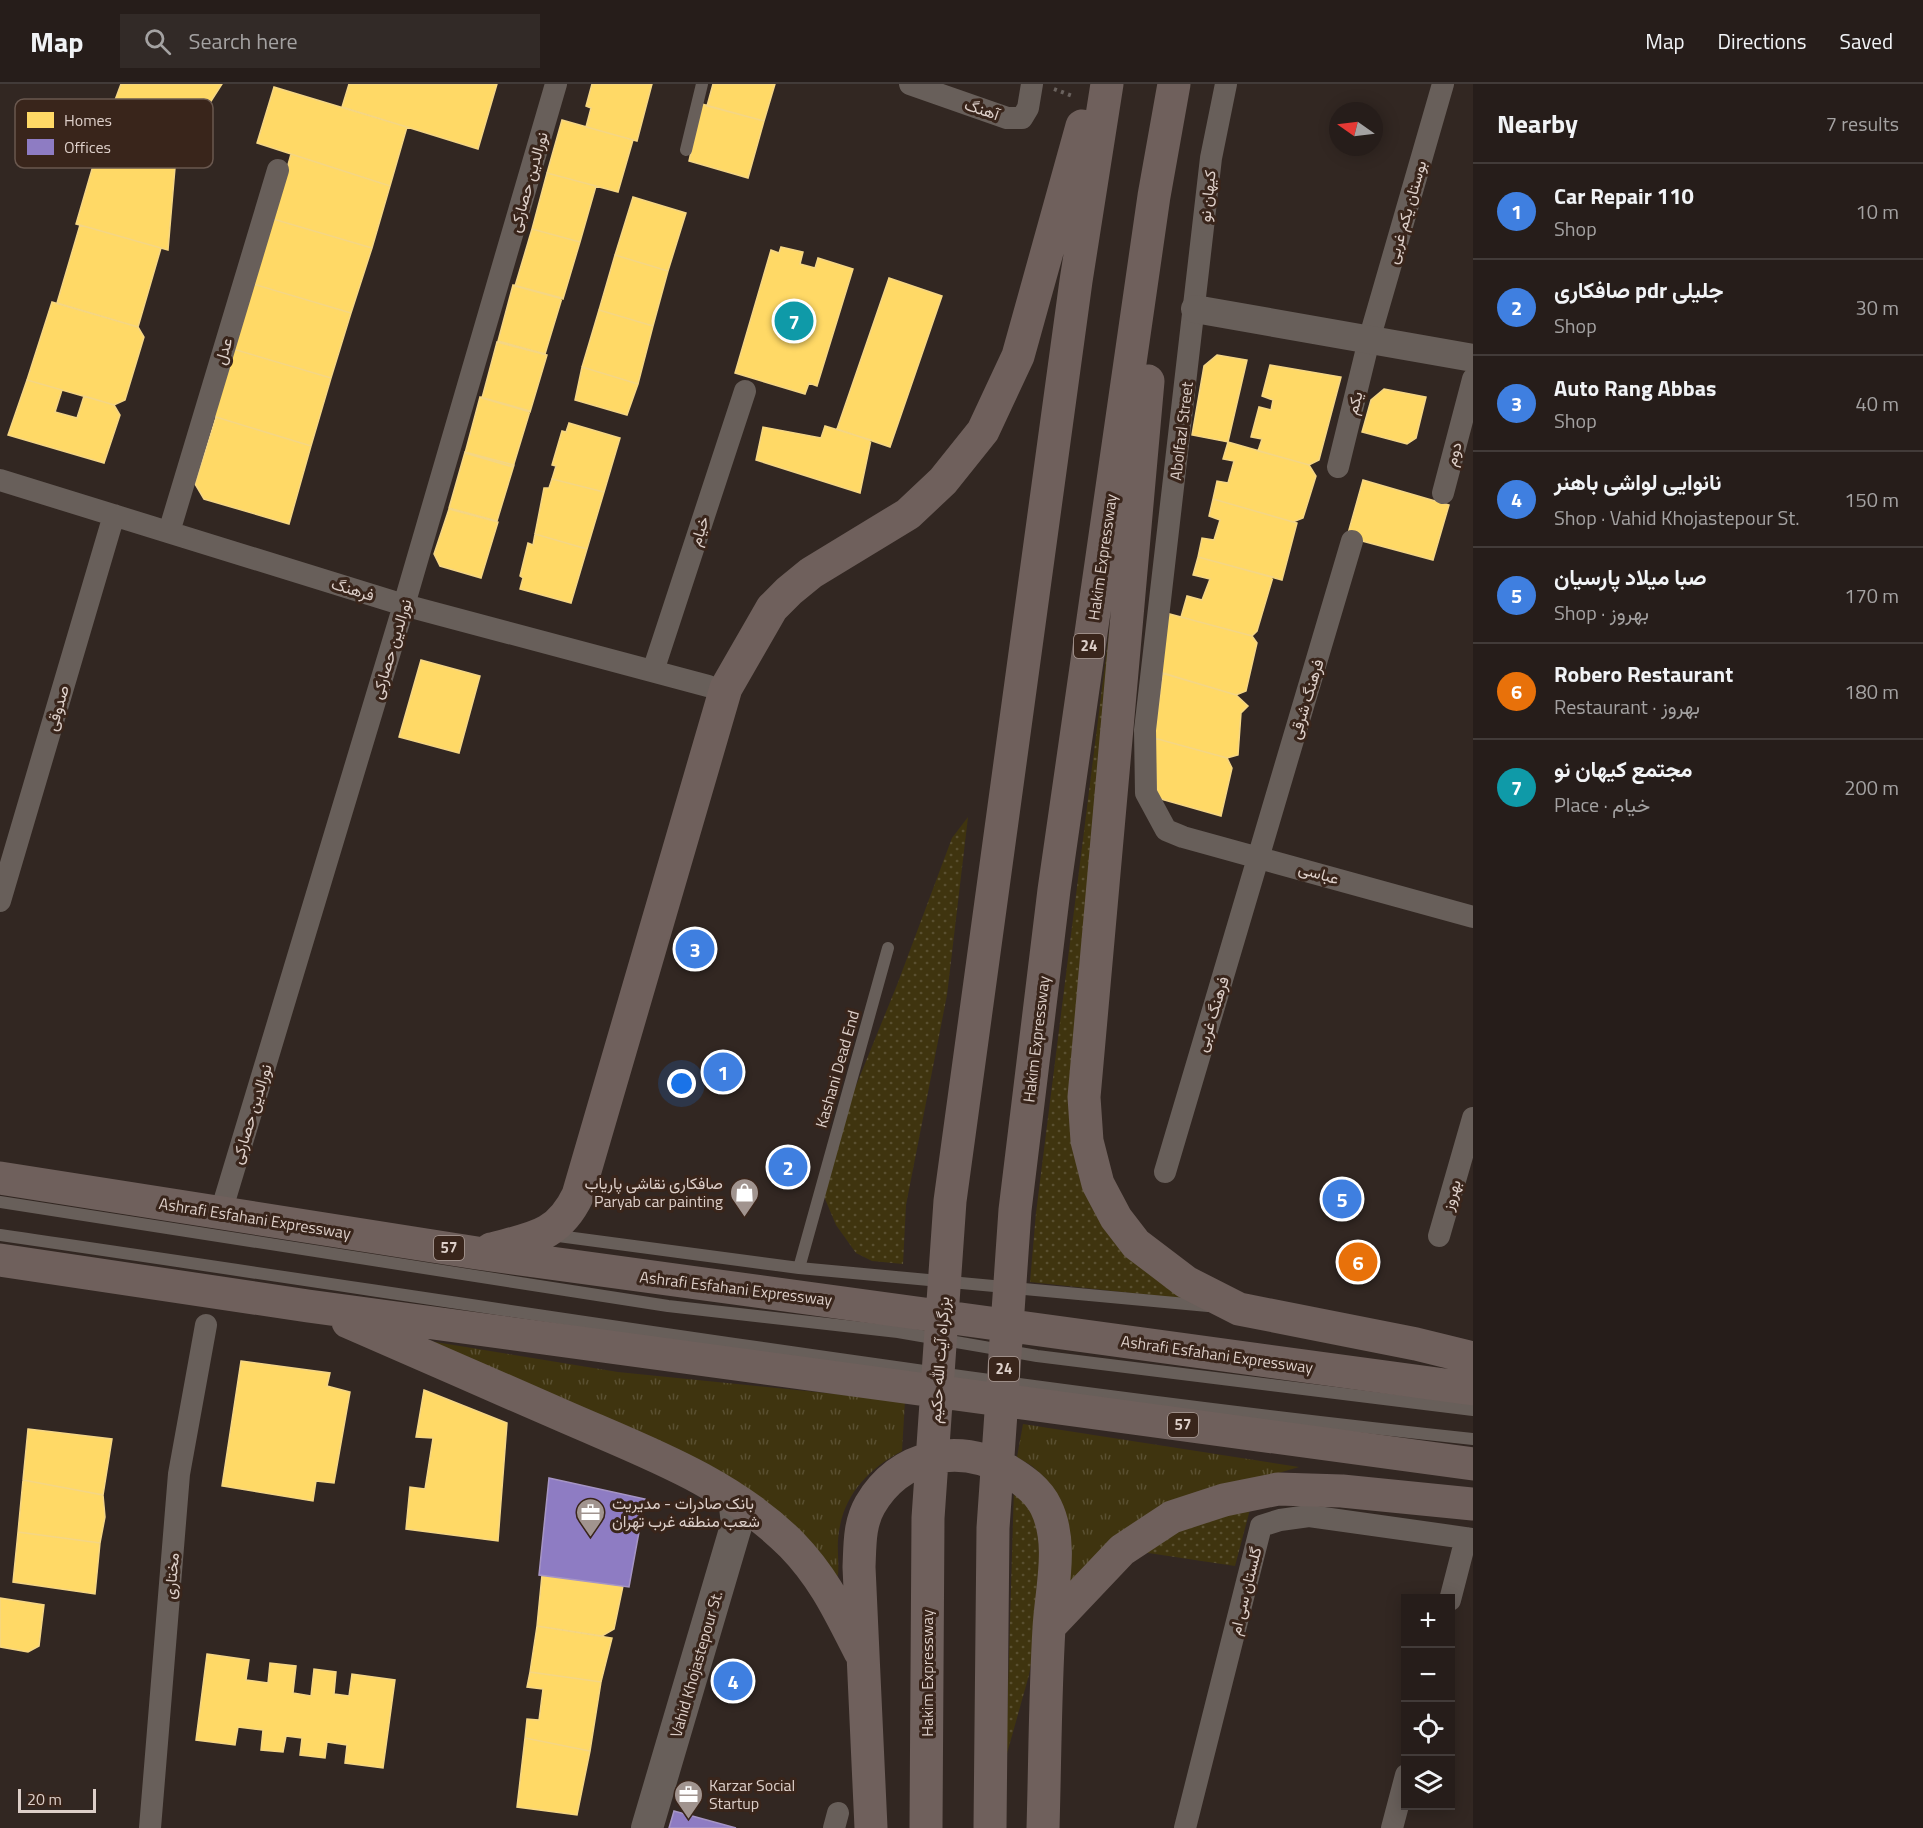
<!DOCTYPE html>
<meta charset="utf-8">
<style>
:root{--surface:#261d1a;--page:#322a27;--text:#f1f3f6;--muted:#a4a2a2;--line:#423b39;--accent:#d93025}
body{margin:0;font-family:"Titillium Web",Vazirmatn,sans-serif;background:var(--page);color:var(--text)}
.controls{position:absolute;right:18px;bottom:18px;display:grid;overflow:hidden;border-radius:0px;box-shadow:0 3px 15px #0003}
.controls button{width:54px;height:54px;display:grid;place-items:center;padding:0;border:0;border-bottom:2px solid var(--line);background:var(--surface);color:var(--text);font:30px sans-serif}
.compass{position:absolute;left:1329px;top:18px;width:54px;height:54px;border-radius:50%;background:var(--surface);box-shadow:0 3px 15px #0003;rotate:284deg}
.scale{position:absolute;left:18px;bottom:15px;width:78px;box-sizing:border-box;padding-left:6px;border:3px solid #ddcfc9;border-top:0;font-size:16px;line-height:21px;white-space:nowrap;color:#ddcfc9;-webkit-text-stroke:4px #39251b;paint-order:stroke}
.you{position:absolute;left:682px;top:1000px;width:21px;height:21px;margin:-15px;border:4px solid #fff;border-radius:50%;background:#1a73e8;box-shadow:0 0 0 9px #1a73e833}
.badge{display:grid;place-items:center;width:39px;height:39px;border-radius:50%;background:var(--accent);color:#fff;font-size:20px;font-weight:700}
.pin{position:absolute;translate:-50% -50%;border:3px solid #fff;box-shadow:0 2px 6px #0006}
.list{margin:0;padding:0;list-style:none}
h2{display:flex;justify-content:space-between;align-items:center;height:78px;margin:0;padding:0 24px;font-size:26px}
h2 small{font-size:20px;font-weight:400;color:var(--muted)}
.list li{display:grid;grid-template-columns:39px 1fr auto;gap:18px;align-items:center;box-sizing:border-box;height:96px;padding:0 24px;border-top:2px solid var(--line)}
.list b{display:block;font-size:22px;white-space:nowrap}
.list p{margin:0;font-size:20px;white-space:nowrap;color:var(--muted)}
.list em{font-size:20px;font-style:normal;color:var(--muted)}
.icon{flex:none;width:33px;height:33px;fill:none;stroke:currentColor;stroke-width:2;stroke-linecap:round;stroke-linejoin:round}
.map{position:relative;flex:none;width:1473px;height:1744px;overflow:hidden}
header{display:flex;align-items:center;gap:36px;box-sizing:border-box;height:84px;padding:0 30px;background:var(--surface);border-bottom:2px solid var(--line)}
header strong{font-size:28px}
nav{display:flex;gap:33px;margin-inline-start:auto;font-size:21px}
.search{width:420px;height:54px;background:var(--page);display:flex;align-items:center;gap:15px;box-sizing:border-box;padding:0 21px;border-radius:0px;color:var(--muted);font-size:22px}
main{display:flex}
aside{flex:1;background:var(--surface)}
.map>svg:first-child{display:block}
.grass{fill:url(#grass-tufts)}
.garden{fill:url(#garden-dots)}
.homes{fill:#ffd966;stroke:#f5d684;stroke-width:1.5}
.offices{fill:#8e7cc3;stroke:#a695c5;stroke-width:1.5}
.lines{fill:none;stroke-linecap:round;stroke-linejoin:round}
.path{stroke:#6a625e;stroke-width:4;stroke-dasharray:3 4.5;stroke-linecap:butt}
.service{stroke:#685f5a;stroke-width:12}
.minor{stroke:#685f5a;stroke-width:22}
.tertiary{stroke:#685f5a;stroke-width:28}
.secondary{stroke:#685f5a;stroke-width:32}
.trunk{stroke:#6f605c;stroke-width:33}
.labels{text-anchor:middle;stroke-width:6;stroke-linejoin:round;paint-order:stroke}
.shield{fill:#39251b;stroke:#ac9c95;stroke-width:1.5}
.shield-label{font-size:15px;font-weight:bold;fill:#ddcfc9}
.street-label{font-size:16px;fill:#ddcfc9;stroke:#39251b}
.poi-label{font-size:16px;fill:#ddcfc9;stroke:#39251b;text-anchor:start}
.key{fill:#39251b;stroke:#6a584f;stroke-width:1.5}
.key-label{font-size:16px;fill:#ddcfc9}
</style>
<header>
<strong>Map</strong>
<div class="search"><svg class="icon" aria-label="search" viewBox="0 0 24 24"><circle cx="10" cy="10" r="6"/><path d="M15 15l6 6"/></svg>Search here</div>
<nav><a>Map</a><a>Directions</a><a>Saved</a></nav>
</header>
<main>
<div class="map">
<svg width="1473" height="1744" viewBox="0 0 1473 1744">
<defs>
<pattern id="grass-tufts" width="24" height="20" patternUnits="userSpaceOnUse" patternTransform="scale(1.5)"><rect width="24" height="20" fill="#3f340f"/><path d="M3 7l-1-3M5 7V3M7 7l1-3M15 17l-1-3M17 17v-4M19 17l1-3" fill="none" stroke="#5a5031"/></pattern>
<pattern id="garden-dots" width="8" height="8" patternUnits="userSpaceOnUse" patternTransform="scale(1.5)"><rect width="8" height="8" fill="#3f340f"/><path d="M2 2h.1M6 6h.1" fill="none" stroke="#5a5031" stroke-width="1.8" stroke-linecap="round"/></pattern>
</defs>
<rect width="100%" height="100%" fill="#322722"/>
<path class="grass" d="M 405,1253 L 618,1288 L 905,1317 L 902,1367 C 866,1386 841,1414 838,1456 C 837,1470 840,1483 837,1497 L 796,1451 Z
M 1023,1340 L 1299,1383 L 1265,1393 L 1062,1513 L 1044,1393 L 1032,1382 L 1017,1373 Z"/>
<path class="garden" d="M 1123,437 L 1079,1066 L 1187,1215 L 1030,1198 L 1036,1129 Z
M 968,733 L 947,911 L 906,1121 L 903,1180 L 872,1177 L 856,1169 L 836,1141 L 823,1110 L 838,1046 L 897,901 L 952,754 Z
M 1014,1403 L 1030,1421 L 1040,1444 L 1040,1529 L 1029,1591 L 1006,1673 Z
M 1252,1418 L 1235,1482 L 1135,1467 L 1161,1450 Z"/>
<path class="homes" d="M 121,0 L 222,0 L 176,72 L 102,51 Z
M 349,0 L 497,0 L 478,65 L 342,23 Z
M 592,0 L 652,0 L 637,57 L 586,43 L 591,24 L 586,22 Z
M 713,0 L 775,0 L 764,37 L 707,22 Z
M 274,3 L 407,43 L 390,102 L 257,59 Z
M 702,20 L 764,37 L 748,94 L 689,77 Z
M 562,36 L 633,56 L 618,108 L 547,89 Z
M 113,54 L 176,72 L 168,166 L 76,140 L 97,68 L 110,70 Z
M 291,70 L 390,102 L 372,164 L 273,135 Z
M 547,89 L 596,102 L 580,158 L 532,145 Z
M 633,113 L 686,129 L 668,187 L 615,171 Z
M 273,135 L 372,164 L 351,229 L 253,200 Z
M 80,141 L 161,164 L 138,243 L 57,219 Z
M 532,145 L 580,158 L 563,215 L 515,202 Z
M 781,163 L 803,168 L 800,180 L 815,184 L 818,174 L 853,185 L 817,302 L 809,299 L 805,310 L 735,289 L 771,166 L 779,169 Z
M 615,171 L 668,187 L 653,242 L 599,226 Z
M 889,194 L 942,212 L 890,363 L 837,345 Z
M 253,200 L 351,229 L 331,294 L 233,265 Z
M 513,201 L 562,214 L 545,270 L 498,257 Z
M 52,218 L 138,243 L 144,253 L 125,316 L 114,321 L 27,296 Z
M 599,226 L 653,242 L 638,300 L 582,283 Z
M 497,258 L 547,271 L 530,328 L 482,314 Z
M 233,265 L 331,294 L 311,362 L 216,333 L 214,329 Z
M 1217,271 L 1247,276 L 1228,358 L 1192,351 L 1204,282 Z
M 1270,281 L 1341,293 L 1319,376 L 1309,381 L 1258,367 L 1262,355 L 1251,353 L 1259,323 L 1271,326 L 1273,316 L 1262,312 Z
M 582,283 L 638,300 L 627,331 L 575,316 Z
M 27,296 L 62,306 L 55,328 L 77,334 L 84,312 L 114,321 L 120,331 L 104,379 L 8,351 Z
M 1384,305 L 1426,313 L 1416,354 L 1407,360 L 1362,348 L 1371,316 Z
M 480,313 L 530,327 L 513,383 L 465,369 Z
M 216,333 L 311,362 L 289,440 L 204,415 L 195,400 Z
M 569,339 L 620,354 L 604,408 L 552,395 L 556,382 L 552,381 L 562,347 L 566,348 Z
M 825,342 L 871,356 L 860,409 L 756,376 L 763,343 L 821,354 Z
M 1228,358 L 1309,381 L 1316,392 L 1303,434 L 1293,438 L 1213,415 L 1217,397 L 1228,399 L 1234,377 L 1223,375 Z
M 465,368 L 514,381 L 497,437 L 449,424 Z
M 552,395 L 604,408 L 587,465 L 535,450 L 544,404 L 549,404 Z
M 1363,396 L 1449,421 L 1433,476 L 1347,453 Z
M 1213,415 L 1297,439 L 1282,496 L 1198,473 L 1202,454 L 1214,456 L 1220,436 L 1209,432 Z
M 449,425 L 498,438 L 481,494 L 440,482 L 434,470 Z
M 535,450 L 587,465 L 571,519 L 520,505 L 523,494 L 520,492 L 528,459 L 533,461 Z
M 1198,473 L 1273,493 L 1257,547 L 1252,552 L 1181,533 L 1187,512 L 1202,516 L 1210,495 L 1193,491 Z
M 1166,529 L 1252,552 L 1257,559 L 1246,607 L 1236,611 L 1158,588 Z
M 421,576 L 480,592 L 459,669 L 399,653 Z
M 1163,589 L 1236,611 L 1248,622 L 1241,629 L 1238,671 L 1227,674 L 1154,654 Z
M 1154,654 L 1227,674 L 1232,684 L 1221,732 L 1157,714 Z
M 241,1277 L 330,1289 L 327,1302 L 350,1308 L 334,1399 L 316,1397 L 313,1417 L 222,1402 Z
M 424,1306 L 507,1339 L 498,1457 L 406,1445 L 410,1403 L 425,1405 L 433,1354 L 416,1353 Z
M 28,1345 L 112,1355 L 103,1411 L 23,1396 Z
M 23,1396 L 103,1411 L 105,1433 L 100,1459 L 18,1448 Z
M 18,1448 L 100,1459 L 95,1510 L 13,1498 Z
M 542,1491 L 623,1502 L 614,1545 L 602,1552 L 537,1542 Z
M 0,1514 L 44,1521 L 39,1562 L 28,1568 L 0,1563 Z
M 537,1542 L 612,1554 L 601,1598 L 530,1588 Z
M 207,1570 L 249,1576 L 246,1596 L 268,1599 L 270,1579 L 296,1582 L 293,1609 L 311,1612 L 314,1585 L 336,1588 L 334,1610 L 349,1612 L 352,1590 L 395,1596 L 383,1684 L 345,1679 L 347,1661 L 327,1658 L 325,1674 L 300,1671 L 302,1654 L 286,1652 L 283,1668 L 261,1666 L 263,1646 L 238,1643 L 235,1661 L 196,1656 Z
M 530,1588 L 601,1598 L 590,1667 L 525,1654 L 527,1635 L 539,1636 L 543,1605 L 527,1603 Z
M 525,1654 L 590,1667 L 577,1731 L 517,1723 Z"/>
<path class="offices" d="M 549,1394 L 645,1415 L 629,1503 L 539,1491 Z
M 674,1727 L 736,1744 L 669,1744 Z"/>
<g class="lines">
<path class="path" d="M 1054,5 L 1075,13"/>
<path class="service" d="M 686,66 L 702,0
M 0,1118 L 668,1222 L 898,1248 L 1037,1272 L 1473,1326
M 0,1151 C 490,1222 980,1303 1473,1355
M 551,1151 L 799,1184 L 1208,1222
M 799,1184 L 888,864"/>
<path class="minor" d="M 910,0 L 1007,34 L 1022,34 L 1028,24 L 1032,0
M 1226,0 L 1211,74 L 1145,646 L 1146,709 L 1166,746 L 1183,753 L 1473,833
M 1338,383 L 1369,256 L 1443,0
M 0,396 L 404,521 L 708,602
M 1443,409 L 1473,295
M 169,448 L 278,86
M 653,587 L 745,307
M 0,817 L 114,431
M 1165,1088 L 1352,457
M 221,1128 L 404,521 L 556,0
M 1439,1152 L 1473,1034
M 1450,1516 L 1466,1454
M 150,1744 L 179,1390 L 206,1241
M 834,1744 L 838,1729
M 1185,1744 L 1261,1442 L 1280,1436 L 1309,1432 L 1473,1455
M 1392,1744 L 1406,1691"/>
<path class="tertiary" d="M 1195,225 L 1473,274"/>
<path class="secondary" d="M 647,1744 L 737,1439 L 734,1415"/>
<path class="trunk" d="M 1148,297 L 1084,1013 L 1087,1057 L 1098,1100 L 1116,1134 L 1136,1160 L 1186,1198 L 1239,1225 L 1416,1260 L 1473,1274
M 0,1094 L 477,1169 L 1473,1305
M 491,1165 C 532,1154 558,1153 578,1111 L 726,604 L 772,524 L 789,507 L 811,489 L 908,430 L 943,397 L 983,347 L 1018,272 L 1082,42
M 0,1176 L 308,1222 L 1473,1380
M 348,1238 C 421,1270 495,1302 568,1334 C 646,1368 731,1399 792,1461 C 824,1494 839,1527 860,1568
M 1049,1543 L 1122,1466 L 1172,1433 L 1224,1416 L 1278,1405 L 1342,1407 L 1473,1420
M 871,1744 L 859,1483 C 860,1462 859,1440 870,1421 C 899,1371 958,1358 1007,1386 C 1022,1395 1038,1406 1046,1423 C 1064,1460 1051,1506 1049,1544 C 1045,1611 1045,1677 1043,1744
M 926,1744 L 928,1434 L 950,1117 L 1076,197 L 1107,0
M 990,1744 L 993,1444 L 1015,1126 L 1054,806 L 1154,112 L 1174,0"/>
</g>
<defs>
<symbol id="shop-pin" viewBox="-11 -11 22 30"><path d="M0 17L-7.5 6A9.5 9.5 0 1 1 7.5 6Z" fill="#a1948f" stroke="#39251b"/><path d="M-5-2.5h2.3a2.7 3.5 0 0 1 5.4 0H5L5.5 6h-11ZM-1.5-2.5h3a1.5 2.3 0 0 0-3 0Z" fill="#fff"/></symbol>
<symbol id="office-pin" viewBox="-11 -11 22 30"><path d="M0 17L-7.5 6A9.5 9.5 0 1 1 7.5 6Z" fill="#a1948f" stroke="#39251b"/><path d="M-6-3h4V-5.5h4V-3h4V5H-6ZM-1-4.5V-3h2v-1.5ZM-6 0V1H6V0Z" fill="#fff"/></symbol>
</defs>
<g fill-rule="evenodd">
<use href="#shop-pin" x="728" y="1092" width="33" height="45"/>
<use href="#office-pin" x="574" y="1412" width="33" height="45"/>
<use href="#office-pin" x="672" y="1694" width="33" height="45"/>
</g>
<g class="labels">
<g class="shield">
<rect x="1074" y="550" width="30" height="24" rx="4.5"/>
<rect x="434" y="1152" width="30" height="24" rx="4.5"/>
<rect x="989" y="1273" width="30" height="24" rx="4.5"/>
<rect x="1168" y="1329" width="30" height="24" rx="4.5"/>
</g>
<g class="shield-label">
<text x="1089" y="567">24</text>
<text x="449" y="1169">57</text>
<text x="1004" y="1290">24</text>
<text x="1183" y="1346">57</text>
</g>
<g class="street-label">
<text transform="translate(982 25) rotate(19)" y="6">آهنگ</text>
<text transform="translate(528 98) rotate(-74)" y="6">نورالدین حصارکی</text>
<text transform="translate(1207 112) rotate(-84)" y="6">کیهان نو</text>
<text transform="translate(1406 128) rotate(-74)" y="6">بوستان یکم غربی</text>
<text transform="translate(223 267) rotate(-73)" y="6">عدل</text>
<text transform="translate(1354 319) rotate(-76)" y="6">یکم</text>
<text transform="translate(1181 347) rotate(-83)" y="6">Abolfazl Street</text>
<text transform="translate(1453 370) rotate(-75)" y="6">دوم</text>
<text transform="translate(699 447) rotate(-72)" y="6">خیام</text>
<text transform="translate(1102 473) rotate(-82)" y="6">Hakim Expressway</text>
<text transform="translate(353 505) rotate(17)" y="6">فرهنگ</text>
<text transform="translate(391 565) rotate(-73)" y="6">نورالدین حصارکی</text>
<text transform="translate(1306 615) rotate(-73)" y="6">فرهنگ شرقی</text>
<text transform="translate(57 624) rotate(-74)" y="6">صدوقی</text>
<text transform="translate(1319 789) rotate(16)" y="6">عباسی</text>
<text transform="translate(1212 930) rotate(-73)" y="6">فرهنگ غربی</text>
<text transform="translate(1036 955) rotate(-83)" y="6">Hakim Expressway</text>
<text transform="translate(837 985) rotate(-74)" y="6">Kashani Dead End</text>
<text transform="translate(251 1030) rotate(-73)" y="6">نورالدین حصارکی</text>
<text transform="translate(1451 1111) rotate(-74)" y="6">بهروز</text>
<text transform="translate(255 1134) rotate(9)" y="6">Ashrafi Esfahani Expressway</text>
<text transform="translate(736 1204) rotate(7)" y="6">Ashrafi Esfahani Expressway</text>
<text transform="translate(1217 1270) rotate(8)" y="6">Ashrafi Esfahani Expressway</text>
<text transform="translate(939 1276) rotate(-86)" y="6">بزرگراه آیت الله حکیم</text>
<text transform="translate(171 1492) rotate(-85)" y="6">مختاری</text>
<text transform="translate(1245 1507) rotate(-76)" y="6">گلستان سی ام</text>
<text transform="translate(696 1580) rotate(-74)" y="6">Vahid Khojastepour St.</text>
<text transform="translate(927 1589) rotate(-90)" y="6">Hakim Expressway</text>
</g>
<g class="poi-label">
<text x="723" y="1105" text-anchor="end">صافکاری نقاشی پاریاب<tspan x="723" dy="18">Paryab car painting</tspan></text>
<text x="612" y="1425">بانک صادرات - مدیریت<tspan x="612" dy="18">شعب منطقه غرب تهران</tspan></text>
<text x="709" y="1707">Karzar Social<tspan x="709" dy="18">Startup</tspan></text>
</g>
</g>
<rect x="15" y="15" width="198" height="69" rx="9" class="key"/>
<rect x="27" y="28" width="27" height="16" fill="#ffd966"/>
<rect x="27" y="55" width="27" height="16" fill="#8e7cc3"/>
<g class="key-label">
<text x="64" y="42">Homes</text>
<text x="64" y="69">Offices</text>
</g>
</svg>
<div class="controls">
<button>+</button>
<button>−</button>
<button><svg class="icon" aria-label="locate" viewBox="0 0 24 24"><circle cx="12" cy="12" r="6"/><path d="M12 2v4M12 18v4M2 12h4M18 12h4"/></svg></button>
<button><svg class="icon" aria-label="layers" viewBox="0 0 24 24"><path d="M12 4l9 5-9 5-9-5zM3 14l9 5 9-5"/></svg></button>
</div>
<svg class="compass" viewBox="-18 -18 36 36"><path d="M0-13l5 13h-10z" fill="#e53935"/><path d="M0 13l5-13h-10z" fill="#a4a2a2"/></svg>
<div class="scale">20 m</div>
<div class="you"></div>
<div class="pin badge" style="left:723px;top:988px;background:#3f7fe0">1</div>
<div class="pin badge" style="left:788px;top:1083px;background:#3f7fe0">2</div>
<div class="pin badge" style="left:695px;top:865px;background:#3f7fe0">3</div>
<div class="pin badge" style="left:733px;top:1597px;background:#3f7fe0">4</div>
<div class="pin badge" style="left:1342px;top:1115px;background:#3f7fe0">5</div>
<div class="pin badge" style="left:1358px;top:1178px;background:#e8710a">6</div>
<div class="pin badge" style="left:794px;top:237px;background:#0f9aa8">7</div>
</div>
<aside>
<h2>Nearby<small>7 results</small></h2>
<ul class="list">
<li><span class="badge" style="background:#3f7fe0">1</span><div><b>Car Repair 110</b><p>Shop</p></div><em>10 m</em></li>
<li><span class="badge" style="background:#3f7fe0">2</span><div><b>صافکاری pdr جلیلی</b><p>Shop</p></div><em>30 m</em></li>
<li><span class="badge" style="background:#3f7fe0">3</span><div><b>Auto Rang Abbas</b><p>Shop</p></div><em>40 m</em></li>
<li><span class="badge" style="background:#3f7fe0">4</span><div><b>نانوایی لواشی باهنر</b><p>Shop · Vahid Khojastepour St.</p></div><em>150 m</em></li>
<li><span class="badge" style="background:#3f7fe0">5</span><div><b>صبا میلاد پارسیان</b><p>Shop · بهروز</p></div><em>170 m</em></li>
<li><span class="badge" style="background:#e8710a">6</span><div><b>Robero Restaurant</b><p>Restaurant · بهروز</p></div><em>180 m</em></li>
<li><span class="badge" style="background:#0f9aa8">7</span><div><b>مجتمع کیهان نو</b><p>Place · خیام</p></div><em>200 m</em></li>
</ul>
</aside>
</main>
